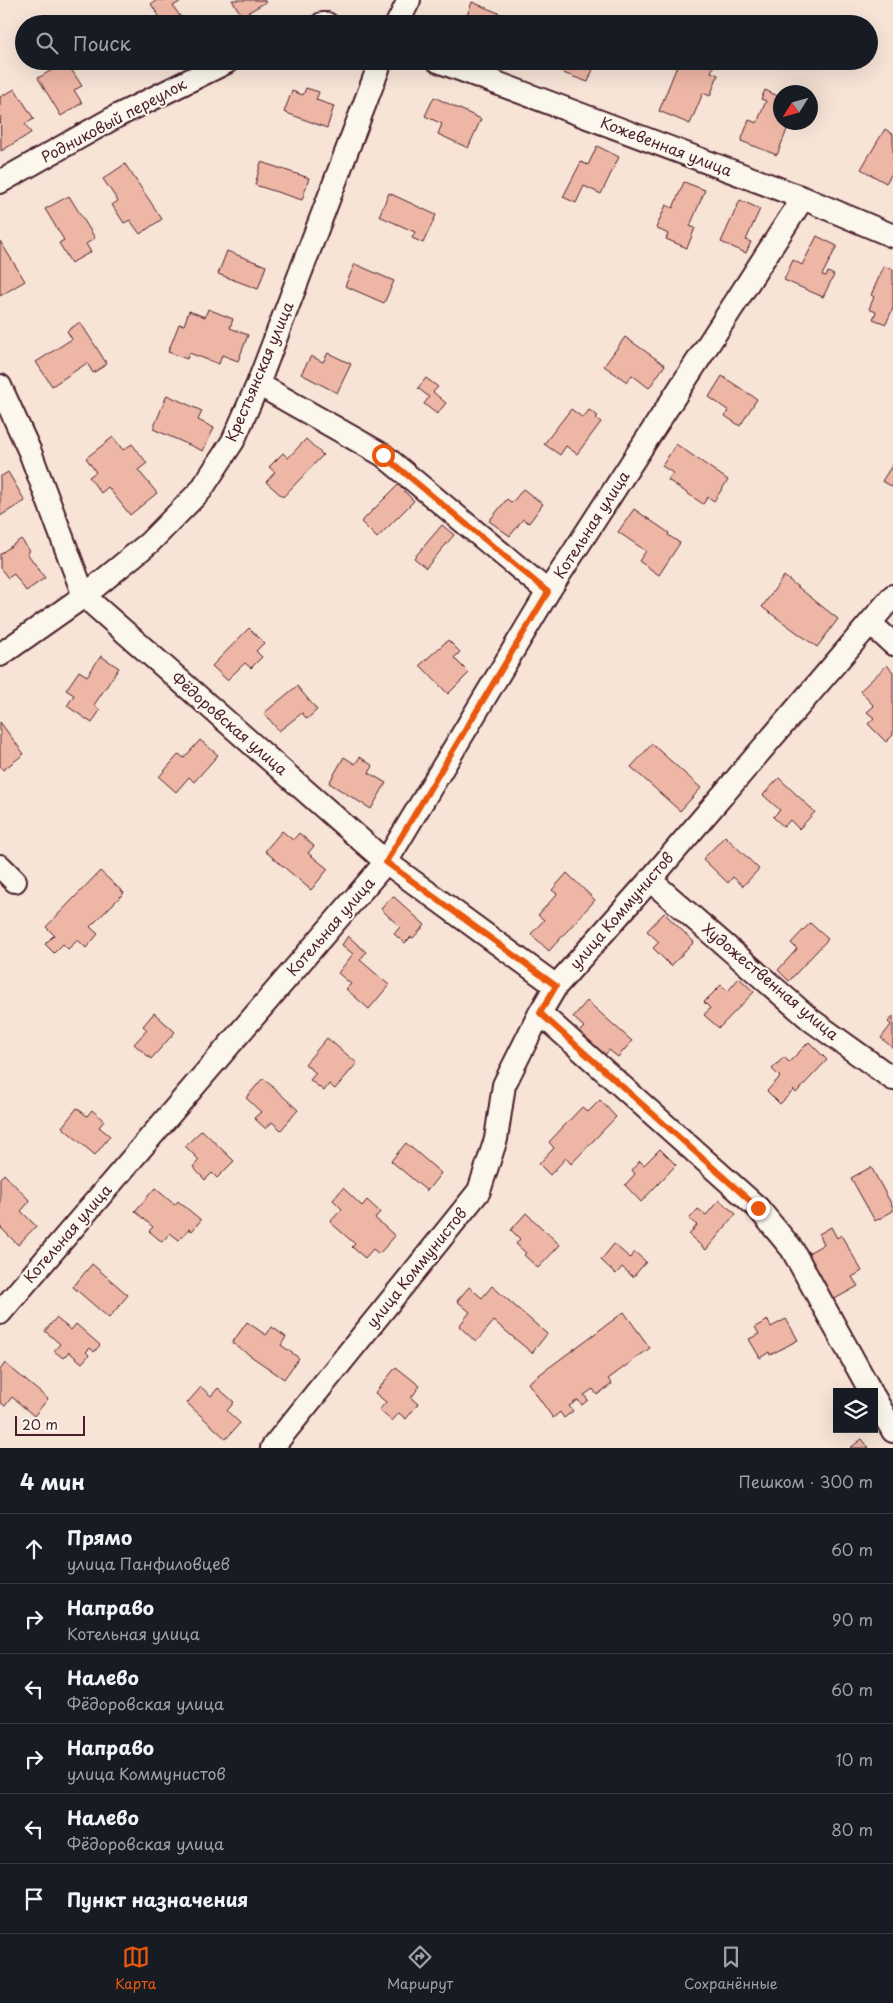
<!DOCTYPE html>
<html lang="ru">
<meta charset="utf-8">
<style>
:root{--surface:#171b24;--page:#242831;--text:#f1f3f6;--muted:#9ea1a6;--line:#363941;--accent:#ea580c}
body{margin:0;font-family:"Playpen Sans",sans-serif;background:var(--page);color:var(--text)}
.controls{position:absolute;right:15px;bottom:15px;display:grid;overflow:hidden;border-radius:0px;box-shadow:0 5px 20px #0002}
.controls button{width:45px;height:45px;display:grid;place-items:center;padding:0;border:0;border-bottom:1px solid var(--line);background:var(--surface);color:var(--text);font:25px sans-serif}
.compass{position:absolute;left:773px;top:85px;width:45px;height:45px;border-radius:50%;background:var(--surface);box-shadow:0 5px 20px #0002;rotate:233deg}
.scale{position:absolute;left:15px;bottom:12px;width:70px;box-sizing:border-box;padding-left:5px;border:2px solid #4a1f2b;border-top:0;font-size:14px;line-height:18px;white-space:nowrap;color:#4a1f2b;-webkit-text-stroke:4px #fbf7ec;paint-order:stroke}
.stop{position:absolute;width:15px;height:15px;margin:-11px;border:4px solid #ea580c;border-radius:50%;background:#fff}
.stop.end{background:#ea580c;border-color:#fff;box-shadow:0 1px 5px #0008}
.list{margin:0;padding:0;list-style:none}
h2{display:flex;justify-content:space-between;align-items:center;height:65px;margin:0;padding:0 20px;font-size:21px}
h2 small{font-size:16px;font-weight:400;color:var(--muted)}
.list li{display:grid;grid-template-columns:32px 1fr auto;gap:15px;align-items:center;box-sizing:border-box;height:70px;padding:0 20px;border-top:1px solid var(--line)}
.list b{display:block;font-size:19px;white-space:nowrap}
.list p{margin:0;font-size:16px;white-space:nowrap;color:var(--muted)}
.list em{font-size:16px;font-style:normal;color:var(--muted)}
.icon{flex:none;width:28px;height:28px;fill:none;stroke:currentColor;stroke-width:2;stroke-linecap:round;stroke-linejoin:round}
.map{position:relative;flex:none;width:893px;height:1448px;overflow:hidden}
.search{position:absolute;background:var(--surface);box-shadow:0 5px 20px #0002;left:15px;right:15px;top:15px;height:55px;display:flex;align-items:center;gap:12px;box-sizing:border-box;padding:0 18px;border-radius:28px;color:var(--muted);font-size:19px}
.sheet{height:485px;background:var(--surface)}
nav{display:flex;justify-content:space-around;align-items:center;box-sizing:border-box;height:70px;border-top:1px solid var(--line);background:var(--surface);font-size:14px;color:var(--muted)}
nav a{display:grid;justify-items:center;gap:2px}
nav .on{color:var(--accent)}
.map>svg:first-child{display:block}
.building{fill:#eeb6a5;stroke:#4a1f2b}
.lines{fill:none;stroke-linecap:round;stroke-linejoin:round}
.minor-casing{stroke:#4a1f2b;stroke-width:26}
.minor{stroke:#fbf7ec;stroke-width:22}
.route{stroke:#ea580c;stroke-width:6}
.labels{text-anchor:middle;stroke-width:4;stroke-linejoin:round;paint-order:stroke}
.street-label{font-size:15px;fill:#4a1f2b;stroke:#fbf7ec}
</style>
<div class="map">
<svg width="893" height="1448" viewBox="0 0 893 1448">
<rect width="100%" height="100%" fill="#f7e4d7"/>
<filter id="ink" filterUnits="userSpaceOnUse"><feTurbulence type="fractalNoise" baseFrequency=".02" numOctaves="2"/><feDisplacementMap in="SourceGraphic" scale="10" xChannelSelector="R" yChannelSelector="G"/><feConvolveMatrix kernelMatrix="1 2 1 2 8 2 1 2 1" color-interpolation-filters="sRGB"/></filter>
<g filter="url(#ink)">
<path class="building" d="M 157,0 L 183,0 L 173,6 L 184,22 L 181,24 L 164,24 L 151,4 Z
M 232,0 L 264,0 L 266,2 L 242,16 Z
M 472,2 L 513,19 L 512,24 L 464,24 Z
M 567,61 L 596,61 L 588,82 L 563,73 Z
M 679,61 L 705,61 L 714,65 L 711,72 L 718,75 L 710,96 L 703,93 L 690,124 L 659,111 Z
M 59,66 L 62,70 L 69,66 L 82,86 L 74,90 L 82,103 L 61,116 L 38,78 Z
M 306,88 L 319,92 L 316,100 L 334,106 L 327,128 L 284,112 L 292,91 L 303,95 Z
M 15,89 L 34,119 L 25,124 L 31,133 L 1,151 L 0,97 Z
M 765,90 L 780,97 L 780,122 L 790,122 L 777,155 L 741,141 L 749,120 L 757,123 L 766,101 L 761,99 Z
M 434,97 L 481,119 L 468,148 L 438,134 L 442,124 L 425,116 Z
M 885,129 L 893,134 L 893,172 L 886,183 L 861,169 Z
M 597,146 L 619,157 L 601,194 L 584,186 L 576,203 L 563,197 L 581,162 L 588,165 Z
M 261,162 L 309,178 L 302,200 L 255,185 Z
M 125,164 L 162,219 L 140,234 L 130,220 L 124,223 L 112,205 L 118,201 L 103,179 Z
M 684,182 L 705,190 L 690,226 L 695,228 L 687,248 L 666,239 L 668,234 L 656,228 L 666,205 L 673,208 Z
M 389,193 L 436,215 L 423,243 L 412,238 L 415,232 L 379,216 Z
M 69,196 L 95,238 L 86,244 L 91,252 L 71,263 L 59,243 L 64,240 L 45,209 Z
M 740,200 L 760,209 L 746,240 L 751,242 L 746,253 L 721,242 Z
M 817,236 L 837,246 L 822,275 L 826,276 L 828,272 L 834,275 L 823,297 L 784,280 L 793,260 L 802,265 Z
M 0,241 L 25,281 L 0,296 Z
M 227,251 L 266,266 L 258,289 L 218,274 Z
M 355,264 L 394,281 L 384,303 L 345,286 Z
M 884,266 L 893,270 L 893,308 L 886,324 L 873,319 L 876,312 L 869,309 L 874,297 L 871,295 Z
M 208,309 L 233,319 L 230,328 L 248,335 L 238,361 L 222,355 L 219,364 L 189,353 L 187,359 L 168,352 L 179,324 L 184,325 L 189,311 L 205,317 Z
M 80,322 L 107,364 L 93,373 L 87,363 L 52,386 L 36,362 L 72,339 L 67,331 Z
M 625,337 L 665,365 L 649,388 L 632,375 L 627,382 L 604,366 Z
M 328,353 L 351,364 L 337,393 L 301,374 L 311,356 L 323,362 Z
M 722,376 L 757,399 L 740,426 L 725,416 L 729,411 L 709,397 Z
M 426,378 L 438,387 L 433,392 L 446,403 L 437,414 L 424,404 L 429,397 L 418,388 Z
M 167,395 L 202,411 L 198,420 L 214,428 L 203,451 L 153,429 Z
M 571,409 L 583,418 L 589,410 L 598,416 L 596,418 L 601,422 L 577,454 L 566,446 L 560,455 L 544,444 Z
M 113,437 L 123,450 L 132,444 L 147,463 L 138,470 L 157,493 L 130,515 L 108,487 L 101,493 L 89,477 L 96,472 L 86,458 Z
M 306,439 L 323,455 L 283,497 L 266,482 L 275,472 L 269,467 L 283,453 L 288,458 Z
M 676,444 L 728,480 L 714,501 L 708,497 L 703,504 L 668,480 L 673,473 L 662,466 Z
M 893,464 L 893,487 L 882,481 Z
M 8,472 L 25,501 L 0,516 L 0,477 Z
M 398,485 L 414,501 L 377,538 L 361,522 Z
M 523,489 L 543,504 L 529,523 L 523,519 L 510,536 L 489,521 L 507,499 L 512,503 Z
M 634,509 L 669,533 L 668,535 L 680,543 L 659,575 L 639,561 L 646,551 L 618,532 Z
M 442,525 L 454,535 L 426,568 L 414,558 Z
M 21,539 L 30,551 L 27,553 L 45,578 L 26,591 L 14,574 L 8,578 L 0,568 L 0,554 Z
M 784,576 L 838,619 L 817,647 L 762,607 Z
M 249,628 L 264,643 L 256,651 L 262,657 L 251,668 L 245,663 L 227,680 L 212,666 Z
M 448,640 L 460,652 L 454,658 L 469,673 L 448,694 L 420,665 Z
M 101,656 L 119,668 L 94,705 L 100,710 L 92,723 L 67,706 L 74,695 L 66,690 L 79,671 L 87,676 Z
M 887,665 L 893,672 L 893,735 L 886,742 L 868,724 L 874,718 L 867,712 L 874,706 L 860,691 Z
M 297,686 L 317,710 L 307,719 L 302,713 L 279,731 L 264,713 Z
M 0,722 L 24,754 L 3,770 L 0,766 Z
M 200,740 L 218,755 L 194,782 L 189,777 L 176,792 L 159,777 L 179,754 L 184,758 Z
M 652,744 L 701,788 L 680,811 L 631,767 Z
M 344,757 L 355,764 L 360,757 L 373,766 L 369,773 L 386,783 L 371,809 L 329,783 Z
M 779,778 L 815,812 L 799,829 L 790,820 L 784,827 L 773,817 L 780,810 L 763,795 Z
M 282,831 L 293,840 L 299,833 L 314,846 L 308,853 L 328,869 L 311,890 L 265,851 Z
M 725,836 L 759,869 L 743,886 L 733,877 L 728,883 L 703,859 Z
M 100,871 L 124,893 L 90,927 L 98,934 L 86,948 L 78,940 L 68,949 L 63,944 L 54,953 L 45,944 L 54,935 L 46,927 Z
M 567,873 L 595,900 L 549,951 L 531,934 L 544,920 L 538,915 L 557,894 L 552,890 Z
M 393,896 L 425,925 L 413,938 L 411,937 L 405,943 L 394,934 L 400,927 L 381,909 Z
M 664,913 L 694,942 L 671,966 L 653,948 L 659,942 L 647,931 Z
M 810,923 L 828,939 L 789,981 L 778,970 L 797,949 L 791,943 Z
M 348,936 L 366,952 L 360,960 L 389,985 L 369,1009 L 346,989 L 351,984 L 338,973 L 353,954 L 342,945 Z
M 739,978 L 754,992 L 719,1028 L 704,1015 L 710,1008 L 704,1002 L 721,985 L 728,991 Z
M 587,1001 L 632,1041 L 618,1057 L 609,1050 L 604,1056 L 578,1033 L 584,1027 L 573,1017 Z
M 154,1013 L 175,1032 L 151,1059 L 134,1044 L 147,1030 L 143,1026 Z
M 893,1016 L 893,1048 L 881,1038 L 891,1025 L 888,1022 Z
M 327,1038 L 357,1063 L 335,1089 L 329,1084 L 324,1091 L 310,1080 L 316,1073 L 305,1064 Z
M 809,1042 L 827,1060 L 796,1093 L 794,1090 L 780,1104 L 767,1091 L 780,1077 L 772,1069 L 784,1057 L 789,1062 Z
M 263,1078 L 298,1110 L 281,1130 L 272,1122 L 266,1129 L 254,1118 L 261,1112 L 246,1098 Z
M 600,1100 L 616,1117 L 571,1164 L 566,1158 L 550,1175 L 539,1164 L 554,1148 L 549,1142 L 582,1107 L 588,1112 Z
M 77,1108 L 87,1116 L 92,1110 L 104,1121 L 99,1127 L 110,1136 L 95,1155 L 62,1127 Z
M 202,1130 L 234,1161 L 217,1178 L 212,1173 L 205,1180 L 193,1167 L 199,1160 L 185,1146 Z
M 406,1143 L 441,1173 L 427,1191 L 391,1161 Z
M 660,1149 L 676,1165 L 641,1202 L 625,1185 L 635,1174 L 632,1170 L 640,1161 L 644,1165 Z
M 871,1167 L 893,1207 L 893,1211 L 875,1221 L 851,1178 Z
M 4,1174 L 30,1201 L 21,1211 L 36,1226 L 18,1245 L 0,1227 L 0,1178 Z
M 155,1188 L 175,1205 L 178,1201 L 201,1220 L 192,1231 L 189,1229 L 179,1240 L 170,1233 L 162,1242 L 149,1231 L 153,1227 L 135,1211 Z
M 343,1188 L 362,1206 L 367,1200 L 380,1212 L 375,1218 L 395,1236 L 379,1254 L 373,1249 L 365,1258 L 352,1247 L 355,1244 L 330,1222 L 342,1209 L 333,1200 Z
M 719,1200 L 736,1214 L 706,1250 L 689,1235 L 697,1225 L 689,1219 L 698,1209 L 706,1215 Z
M 526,1213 L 560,1245 L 538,1268 L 524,1255 L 526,1253 L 516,1244 L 520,1239 L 511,1230 Z
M 831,1227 L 837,1238 L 841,1235 L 862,1271 L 852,1277 L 858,1286 L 831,1301 L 805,1255 L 824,1244 L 819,1234 Z
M 614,1244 L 630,1258 L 635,1252 L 646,1262 L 633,1277 L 622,1267 L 616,1274 L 601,1260 Z
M 92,1264 L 128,1295 L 109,1318 L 73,1287 Z
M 492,1286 L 547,1334 L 532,1353 L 494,1321 L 476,1342 L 459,1326 L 470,1312 L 457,1301 L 469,1287 L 482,1298 Z
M 624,1312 L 650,1348 L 608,1379 L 612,1384 L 597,1395 L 593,1389 L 584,1395 L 588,1400 L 582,1405 L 578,1400 L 569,1406 L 573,1411 L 564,1418 L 560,1412 L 553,1418 L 528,1383 Z
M 56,1318 L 71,1330 L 76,1324 L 100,1345 L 94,1352 L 90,1348 L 86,1352 L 89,1355 L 82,1363 L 69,1352 L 63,1358 L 54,1351 L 60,1344 L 45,1331 Z
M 786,1319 L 798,1340 L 770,1355 L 769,1352 L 760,1358 L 749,1339 L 759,1334 L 755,1327 L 768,1320 L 771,1327 Z
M 247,1322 L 266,1335 L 272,1327 L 286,1337 L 281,1345 L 299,1358 L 284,1379 L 232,1343 Z
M 5,1363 L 48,1399 L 34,1416 L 12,1397 L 5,1406 L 0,1402 L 0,1370 Z
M 396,1367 L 420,1386 L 411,1398 L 418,1404 L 406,1419 L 399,1413 L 392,1421 L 379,1410 L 386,1402 L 375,1393 Z
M 201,1387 L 211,1396 L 218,1388 L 234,1402 L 227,1411 L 240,1423 L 226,1439 L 187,1403 Z
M 862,1439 L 869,1448 L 850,1448 Z"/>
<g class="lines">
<defs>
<path id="minor" d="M 322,24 L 327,24
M 397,24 L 409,0
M 438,61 L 803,198 L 893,236
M 0,182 L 117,116 L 229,61
M 258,384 L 383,455 L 548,592
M 0,386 L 30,452 L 84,596 L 386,862 L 556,986
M 870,623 L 893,644
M 0,655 L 84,596 L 149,543 L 201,490 L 233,441 L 258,384 L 381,61
M 0,866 L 15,881
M 650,880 L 811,1020 L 893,1079
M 540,1013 L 758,1208 L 792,1249 L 871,1392
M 0,1313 L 386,862 L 548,592 L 803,198
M 874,1397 L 893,1431
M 272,1448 L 479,1191 L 496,1139 L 504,1085 L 540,1013 L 556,986 L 650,880 L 893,596"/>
</defs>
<use href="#minor" class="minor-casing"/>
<use href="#minor" class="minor"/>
</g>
</g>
<g class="lines" filter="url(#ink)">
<path class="route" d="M 383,455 L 548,592 L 386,862 L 556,986 L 540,1013 L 758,1208"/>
</g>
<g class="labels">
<g class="street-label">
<text transform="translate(114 121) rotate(-28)" y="5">Родниковый переулок</text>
<text transform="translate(666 147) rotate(21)" y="5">Кожевенная улица</text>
<text transform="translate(260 372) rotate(-67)" y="5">Крестьянская улица</text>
<text transform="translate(592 525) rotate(-57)" y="5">Котельная улица</text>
<text transform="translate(229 724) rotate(41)" y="5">Фёдоровская улица</text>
<text transform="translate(622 911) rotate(-49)" y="5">улица Коммунистов</text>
<text transform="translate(331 927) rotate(-49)" y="5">Котельная улица</text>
<text transform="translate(770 982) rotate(40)" y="5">Художественная улица</text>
<text transform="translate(68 1234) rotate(-49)" y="5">Котельная улица</text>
<text transform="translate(417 1268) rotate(-51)" y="5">улица Коммунистов</text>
</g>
</g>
</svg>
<div class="controls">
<button><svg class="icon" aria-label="layers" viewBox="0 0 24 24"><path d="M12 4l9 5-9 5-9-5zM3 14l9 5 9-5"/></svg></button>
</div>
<svg class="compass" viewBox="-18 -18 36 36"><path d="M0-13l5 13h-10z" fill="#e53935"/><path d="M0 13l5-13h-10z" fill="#9ea1a6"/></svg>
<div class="scale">20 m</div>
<div class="stop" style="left:383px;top:455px"></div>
<div class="stop end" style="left:758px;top:1208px"></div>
<div class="search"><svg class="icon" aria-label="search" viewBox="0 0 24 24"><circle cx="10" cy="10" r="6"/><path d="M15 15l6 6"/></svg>Поиск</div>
</div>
<section class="sheet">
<h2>4 мин<small>Пешком · 300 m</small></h2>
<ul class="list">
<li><svg class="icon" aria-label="ahead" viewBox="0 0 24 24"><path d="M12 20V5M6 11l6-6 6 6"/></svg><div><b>Прямо</b><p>улица Панфиловцев</p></div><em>60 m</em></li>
<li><svg class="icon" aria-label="right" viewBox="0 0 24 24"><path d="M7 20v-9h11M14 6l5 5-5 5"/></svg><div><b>Направо</b><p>Котельная улица</p></div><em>90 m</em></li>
<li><svg class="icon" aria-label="left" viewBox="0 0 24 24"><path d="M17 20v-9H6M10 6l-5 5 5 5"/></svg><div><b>Налево</b><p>Фёдоровская улица</p></div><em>60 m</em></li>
<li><svg class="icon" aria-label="right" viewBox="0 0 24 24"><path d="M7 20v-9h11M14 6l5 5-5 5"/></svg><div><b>Направо</b><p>улица Коммунистов</p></div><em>10 m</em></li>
<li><svg class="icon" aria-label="left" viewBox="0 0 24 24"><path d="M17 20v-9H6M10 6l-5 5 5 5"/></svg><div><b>Налево</b><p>Фёдоровская улица</p></div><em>80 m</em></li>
<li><svg class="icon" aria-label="arrive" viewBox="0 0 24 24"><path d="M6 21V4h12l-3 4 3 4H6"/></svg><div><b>Пункт назначения</b></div></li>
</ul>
</section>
<nav>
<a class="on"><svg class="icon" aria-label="map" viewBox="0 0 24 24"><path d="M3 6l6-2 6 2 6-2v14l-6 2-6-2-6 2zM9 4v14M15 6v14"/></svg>Карта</a>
<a><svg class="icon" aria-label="directions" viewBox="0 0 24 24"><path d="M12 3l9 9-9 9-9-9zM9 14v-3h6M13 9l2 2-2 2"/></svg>Маршрут</a>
<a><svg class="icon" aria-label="saved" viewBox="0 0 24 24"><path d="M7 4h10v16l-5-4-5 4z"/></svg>Сохранённые</a>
</nav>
